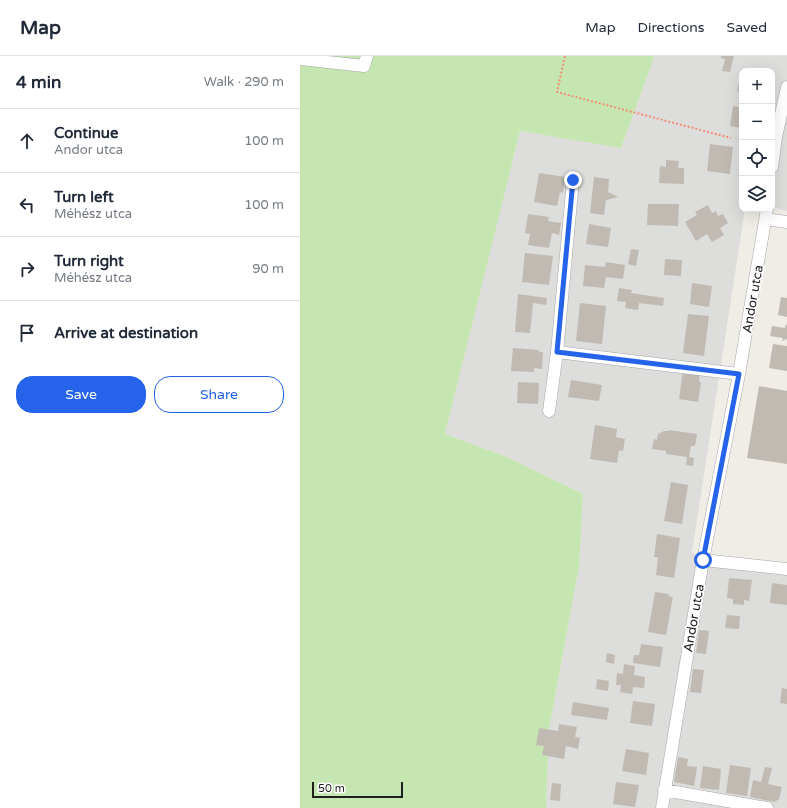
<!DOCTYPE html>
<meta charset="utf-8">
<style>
:root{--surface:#fff;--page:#f2f2f3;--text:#1f2937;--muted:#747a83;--line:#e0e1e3;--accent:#2563eb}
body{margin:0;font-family:"Varela Round",sans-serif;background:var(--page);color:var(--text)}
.controls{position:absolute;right:12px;top:12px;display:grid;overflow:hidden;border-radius:8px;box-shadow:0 4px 16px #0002}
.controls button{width:36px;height:36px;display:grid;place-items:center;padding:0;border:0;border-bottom:1px solid var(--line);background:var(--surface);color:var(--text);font:20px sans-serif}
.scale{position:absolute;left:12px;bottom:10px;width:91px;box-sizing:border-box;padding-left:4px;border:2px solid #1f1f1f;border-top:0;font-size:11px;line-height:14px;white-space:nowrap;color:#1f1f1f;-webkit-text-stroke:3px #fff;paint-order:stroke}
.stop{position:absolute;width:12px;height:12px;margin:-9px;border:3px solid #2563eb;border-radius:50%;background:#fff}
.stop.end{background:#2563eb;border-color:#fff;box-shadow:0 1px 4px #0008}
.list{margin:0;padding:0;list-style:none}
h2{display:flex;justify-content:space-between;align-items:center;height:52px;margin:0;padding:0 16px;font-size:17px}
h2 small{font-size:13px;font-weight:400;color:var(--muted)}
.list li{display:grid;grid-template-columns:26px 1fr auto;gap:12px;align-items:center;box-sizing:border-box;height:64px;padding:0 16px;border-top:1px solid var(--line)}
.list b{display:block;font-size:15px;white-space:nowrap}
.list p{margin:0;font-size:13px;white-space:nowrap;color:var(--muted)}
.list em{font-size:13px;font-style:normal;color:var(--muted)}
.actions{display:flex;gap:8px;padding:12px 16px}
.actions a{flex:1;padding:9px 0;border:1px solid var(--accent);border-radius:16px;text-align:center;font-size:14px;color:var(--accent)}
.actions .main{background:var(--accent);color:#fff}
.icon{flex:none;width:22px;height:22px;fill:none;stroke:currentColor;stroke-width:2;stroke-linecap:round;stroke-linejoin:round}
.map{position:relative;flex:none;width:487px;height:752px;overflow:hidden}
header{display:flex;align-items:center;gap:24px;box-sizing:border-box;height:56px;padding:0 20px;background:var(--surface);border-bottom:1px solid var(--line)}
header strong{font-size:19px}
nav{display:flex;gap:22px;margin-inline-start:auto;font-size:14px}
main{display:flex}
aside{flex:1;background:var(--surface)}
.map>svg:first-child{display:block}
.residential{fill:#dddddc}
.grass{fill:#c5e6b0}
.building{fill:#c0bab3}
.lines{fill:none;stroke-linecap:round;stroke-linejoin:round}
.street-casing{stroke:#a6a6a6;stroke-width:13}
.path{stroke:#f18e76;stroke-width:2;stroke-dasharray:2 2;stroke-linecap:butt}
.street{stroke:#fff;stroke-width:12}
.route{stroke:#2563eb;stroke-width:5}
.labels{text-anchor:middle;stroke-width:3.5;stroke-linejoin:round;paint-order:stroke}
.street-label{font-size:13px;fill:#1f1f1f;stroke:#fff}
</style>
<header>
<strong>Map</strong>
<nav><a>Map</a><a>Directions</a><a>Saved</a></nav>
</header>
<main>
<aside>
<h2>4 min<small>Walk · 290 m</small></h2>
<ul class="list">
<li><svg class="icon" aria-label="ahead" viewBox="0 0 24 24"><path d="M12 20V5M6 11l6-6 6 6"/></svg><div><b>Continue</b><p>Andor utca</p></div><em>100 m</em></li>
<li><svg class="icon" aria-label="left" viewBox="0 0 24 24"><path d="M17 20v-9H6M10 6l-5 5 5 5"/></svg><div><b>Turn left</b><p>Méhész utca</p></div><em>100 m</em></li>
<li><svg class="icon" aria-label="right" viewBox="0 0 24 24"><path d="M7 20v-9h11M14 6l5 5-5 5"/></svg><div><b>Turn right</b><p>Méhész utca</p></div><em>90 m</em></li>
<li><svg class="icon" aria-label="arrive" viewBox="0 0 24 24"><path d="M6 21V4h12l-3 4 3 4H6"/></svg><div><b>Arrive at destination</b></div></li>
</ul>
<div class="actions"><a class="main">Save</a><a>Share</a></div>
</aside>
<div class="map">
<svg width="487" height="752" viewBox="0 0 487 752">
<rect width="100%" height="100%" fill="#efede6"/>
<path class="residential" d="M 354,0 L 487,0 L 487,155 L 472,151 L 472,15 L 442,15 L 442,153 L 445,153 L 392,496 L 403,504 L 487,512 L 487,752 L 246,752 L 249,673 L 279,511 L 283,438 L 207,401 L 145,378 L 220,75 L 321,92 L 351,10 Z"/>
<path class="grass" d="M 0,0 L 354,0 L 351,10 L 321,92 L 220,75 L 145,378 L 207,401 L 283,438 L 279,511 L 249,673 L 246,752 L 0,752 Z"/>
<path class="building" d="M 421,0 L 434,0 L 430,16 L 422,15 L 425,3 L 421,2 Z
M 441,17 L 442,17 L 442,36 L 437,35 Z
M 433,50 L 442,52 L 442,72 L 430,70 Z
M 410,88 L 433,91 L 430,118 L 407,115 Z
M 366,104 L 379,105 L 378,112 L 384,112 L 384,128 L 359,127 L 360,110 L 366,111 Z
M 239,117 L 265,121 L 263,137 L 260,136 L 257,150 L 234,146 Z
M 294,121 L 309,123 L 308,136 L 318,141 L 306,144 L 304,159 L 290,157 Z
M 348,148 L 379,148 L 378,170 L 347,169 Z
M 408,149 L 412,157 L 416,155 L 418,160 L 423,158 L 428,167 L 420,172 L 424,179 L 412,186 L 407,178 L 396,185 L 385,166 L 397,159 L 395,156 Z
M 228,158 L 249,161 L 248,165 L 261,167 L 259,179 L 252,177 L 249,192 L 228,189 L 230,178 L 225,177 Z
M 289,168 L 311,172 L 308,191 L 286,188 Z
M 331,193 L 339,194 L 336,210 L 328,208 Z
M 225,197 L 253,200 L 249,229 L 222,226 Z
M 365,203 L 382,204 L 381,220 L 364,219 Z
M 306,206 L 325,209 L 323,223 L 306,221 L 304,232 L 283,230 L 285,209 L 305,211 Z
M 392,227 L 412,230 L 409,251 L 390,248 Z
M 319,232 L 332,234 L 331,237 L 364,242 L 363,250 L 339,247 L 338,254 L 325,252 L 326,246 L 317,245 Z
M 218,238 L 247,242 L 246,249 L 233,247 L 230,277 L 215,276 Z
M 481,241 L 487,242 L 487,261 L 478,259 Z
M 280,247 L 306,250 L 302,288 L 276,285 Z
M 388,258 L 409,260 L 404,300 L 383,297 Z
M 486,268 L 487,270 L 487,283 L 482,285 L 483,282 L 470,280 L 472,270 L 485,272 Z
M 473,288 L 487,290 L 487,315 L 469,312 Z
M 213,292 L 239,294 L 239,296 L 243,296 L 242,313 L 234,312 L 234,316 L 211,315 Z
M 383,314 L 400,315 L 399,326 L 401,326 L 398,346 L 379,343 Z
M 271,324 L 302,329 L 299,345 L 268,341 Z
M 218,326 L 239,327 L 238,348 L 217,347 Z
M 459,330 L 487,335 L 487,408 L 447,402 Z
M 295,369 L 317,373 L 316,381 L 325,383 L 323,395 L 319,394 L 317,407 L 290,403 Z
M 369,374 L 397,378 L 395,390 L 391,390 L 389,401 L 394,402 L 393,410 L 386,409 L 387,401 L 366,398 L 366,395 L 352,393 L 354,383 L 357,384 L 358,378 L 364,375 L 369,375 Z
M 371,426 L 388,429 L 382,468 L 364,465 Z
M 357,478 L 380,482 L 374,522 L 356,519 L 358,501 L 354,501 Z
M 429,522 L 452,524 L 449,545 L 444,544 L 444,549 L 433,548 L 433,543 L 427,542 Z
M 472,527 L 487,529 L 487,549 L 470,547 Z
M 355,536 L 369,538 L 368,540 L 373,541 L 366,579 L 348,576 Z
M 427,559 L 440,560 L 439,573 L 425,572 Z
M 399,574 L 409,575 L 406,598 L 396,597 Z
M 341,588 L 363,591 L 360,611 L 333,607 L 334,599 L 339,599 Z
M 307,597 L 315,599 L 314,608 L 306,606 Z
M 324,608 L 335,610 L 334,619 L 345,621 L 344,632 L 333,631 L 332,638 L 320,636 L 321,629 L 316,629 L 317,617 L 323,618 Z
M 393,613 L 404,614 L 401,637 L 390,636 Z
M 297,623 L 309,625 L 308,635 L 296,633 Z
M 482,632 L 487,633 L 487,648 L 480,647 Z
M 333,645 L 355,648 L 352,670 L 330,667 Z
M 273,646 L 309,652 L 307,664 L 271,659 Z
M 259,668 L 277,671 L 275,681 L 280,682 L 278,693 L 266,690 L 264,703 L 242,699 L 244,690 L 236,689 L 239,672 L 258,675 Z
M 326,693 L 349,697 L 346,719 L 322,715 Z
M 378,701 L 388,703 L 387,710 L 397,711 L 394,730 L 374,726 Z
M 430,709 L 451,712 L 447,740 L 426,737 Z
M 403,710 L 421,713 L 419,734 L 400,732 Z
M 465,711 L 472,712 L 468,728 L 482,731 L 479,743 L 475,746 L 450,741 L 453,724 L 461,726 Z
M 316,726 L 339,729 L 335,751 L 313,748 Z
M 252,727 L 261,728 L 260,745 L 250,744 Z"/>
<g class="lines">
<defs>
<path id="street" d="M 0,3 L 64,10 L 67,0
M 472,111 L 476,81 L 487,31
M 466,163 L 487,166
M 257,296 L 439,318
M 249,355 L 257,296 L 273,124
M 403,504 L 487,513
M 364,734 L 467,752
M 362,752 L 403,504 L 439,318 L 467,153"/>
</defs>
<use href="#street" class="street-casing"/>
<path class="path" d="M 265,0 L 257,36 L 431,82"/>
<use href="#street" class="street"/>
</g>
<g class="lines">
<path class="route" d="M 273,124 L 257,296 L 439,318 L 403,504"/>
</g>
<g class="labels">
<g class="street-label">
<text transform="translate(452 243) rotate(-80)" y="5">Andor utca</text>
<text transform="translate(393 562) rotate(-80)" y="5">Andor utca</text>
</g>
</g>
</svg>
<div class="controls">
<button>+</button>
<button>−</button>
<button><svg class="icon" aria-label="locate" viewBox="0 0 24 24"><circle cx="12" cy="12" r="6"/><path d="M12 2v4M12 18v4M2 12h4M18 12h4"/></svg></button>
<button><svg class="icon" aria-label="layers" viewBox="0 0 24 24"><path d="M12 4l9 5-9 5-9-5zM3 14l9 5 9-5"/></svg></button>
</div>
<div class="scale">50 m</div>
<div class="stop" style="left:403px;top:504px"></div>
<div class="stop end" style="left:273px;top:124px"></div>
</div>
</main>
